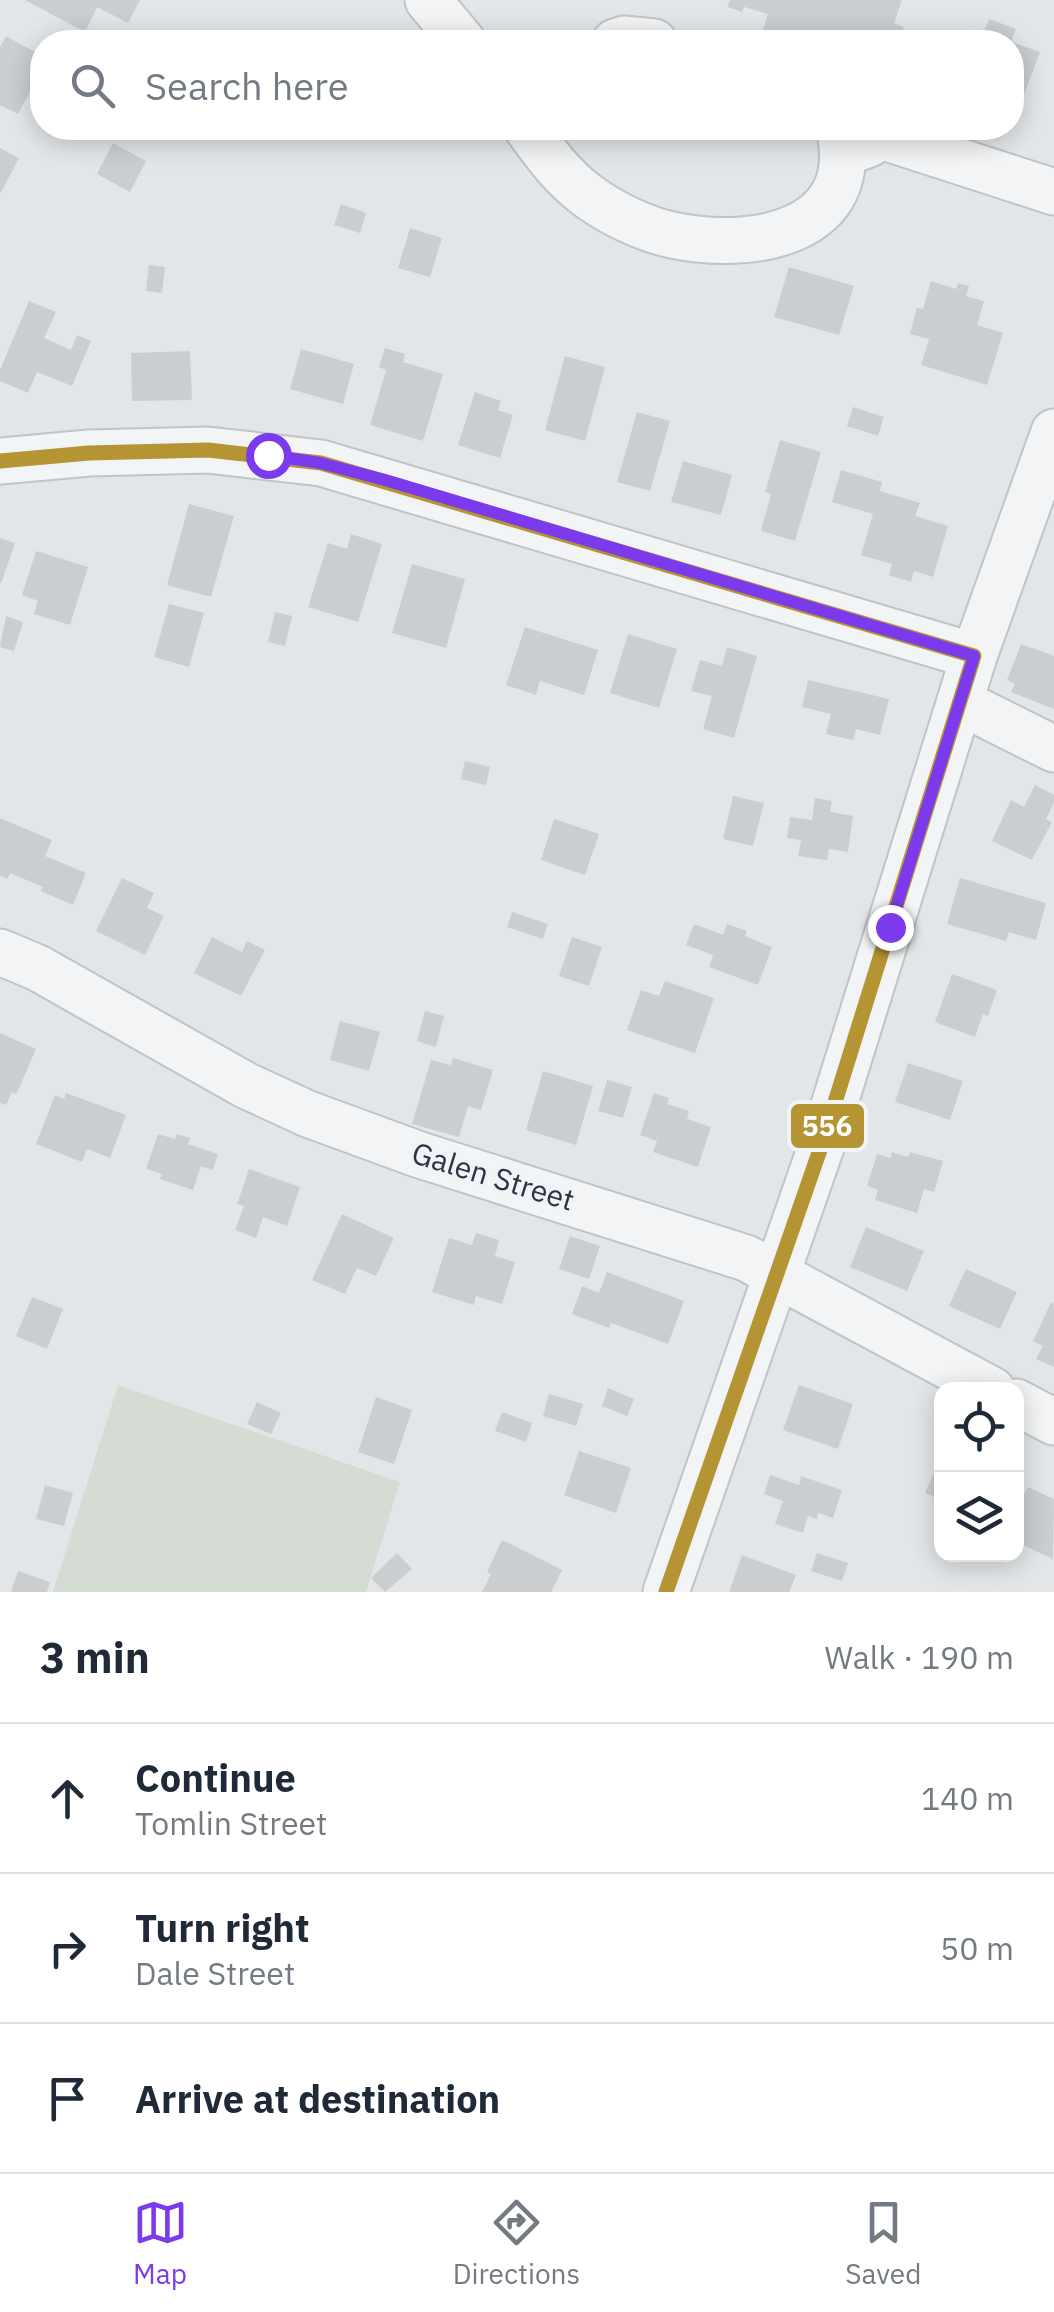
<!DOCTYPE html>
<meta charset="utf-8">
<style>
:root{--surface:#fff;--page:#f6f6f7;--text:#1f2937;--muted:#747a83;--line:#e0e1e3;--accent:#7c3aed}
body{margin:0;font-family:"IBM Plex Sans",sans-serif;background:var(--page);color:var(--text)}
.controls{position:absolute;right:30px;bottom:30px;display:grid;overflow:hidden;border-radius:20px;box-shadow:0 5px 25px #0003}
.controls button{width:90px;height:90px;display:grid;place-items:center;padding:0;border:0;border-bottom:2px solid var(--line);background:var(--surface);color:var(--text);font:50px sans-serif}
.stop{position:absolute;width:30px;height:30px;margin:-22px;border:8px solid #7c3aed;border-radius:50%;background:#fff}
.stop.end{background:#7c3aed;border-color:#fff;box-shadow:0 2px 10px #0008}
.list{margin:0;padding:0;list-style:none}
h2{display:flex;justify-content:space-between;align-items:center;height:130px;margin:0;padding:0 40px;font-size:42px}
h2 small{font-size:32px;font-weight:400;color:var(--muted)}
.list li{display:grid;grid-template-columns:65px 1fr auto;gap:30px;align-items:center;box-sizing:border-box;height:150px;padding:0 40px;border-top:2px solid var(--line)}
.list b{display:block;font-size:38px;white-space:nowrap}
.list p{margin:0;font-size:32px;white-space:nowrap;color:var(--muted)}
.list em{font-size:32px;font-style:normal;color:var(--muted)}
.icon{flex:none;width:55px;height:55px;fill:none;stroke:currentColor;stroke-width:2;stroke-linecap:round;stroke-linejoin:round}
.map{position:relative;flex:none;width:1054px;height:1592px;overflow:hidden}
.search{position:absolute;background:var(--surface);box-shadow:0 5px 25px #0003;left:30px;right:30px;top:30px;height:110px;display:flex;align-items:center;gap:25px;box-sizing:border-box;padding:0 35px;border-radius:40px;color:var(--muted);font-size:38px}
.sheet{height:580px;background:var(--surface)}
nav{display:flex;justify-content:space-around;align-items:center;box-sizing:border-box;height:140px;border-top:2px solid var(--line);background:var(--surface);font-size:28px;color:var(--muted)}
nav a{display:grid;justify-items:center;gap:5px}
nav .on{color:var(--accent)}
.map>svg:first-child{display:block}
.green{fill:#d5dcd4}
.building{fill:#cbced0}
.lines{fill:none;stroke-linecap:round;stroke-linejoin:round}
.minor-casing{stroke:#c1c4c6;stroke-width:49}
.minor{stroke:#f2f4f5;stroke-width:45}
.bus-1-casing{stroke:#f1f4f7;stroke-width:22}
.bus-1{stroke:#b49433;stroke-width:15}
.route{stroke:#7c3aed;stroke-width:12}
.labels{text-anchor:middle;stroke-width:9;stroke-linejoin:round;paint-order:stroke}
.street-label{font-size:30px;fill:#2a3541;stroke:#f1f4f7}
.line-badge{stroke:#f1f4f7;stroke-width:4}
.badge-label{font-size:28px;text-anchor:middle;font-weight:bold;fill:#fff}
</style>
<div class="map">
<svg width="1054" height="1592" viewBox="0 0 1054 1592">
<rect width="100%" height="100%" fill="#e3e6e8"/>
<path class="green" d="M 118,1385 L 400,1482 L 366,1592 L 53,1592 Z"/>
<path class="building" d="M 25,0 L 140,0 L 128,23 L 97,7 L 85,32 Z
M 730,0 L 902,0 L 894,23 L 904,27 L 899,42 L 802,42 L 763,30 L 768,14 L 744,7 L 742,12 L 727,7 Z
M 989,19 L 1016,29 L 1011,42 L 980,42 Z
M 6,36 L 42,56 L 42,80 L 40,85 L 35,83 L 18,114 L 0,105 L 0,47 Z
M 1012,42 L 1040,52 L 1017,113 L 1012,111 Z
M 113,143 L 146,161 L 130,192 L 97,174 Z
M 0,148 L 19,158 L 0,194 Z
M 341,204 L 366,213 L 360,233 L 334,225 Z
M 410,228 L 442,238 L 430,277 L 398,268 Z
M 149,265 L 165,267 L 162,293 L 146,291 Z
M 789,267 L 854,286 L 839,335 L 774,317 Z
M 931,281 L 956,289 L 958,283 L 969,286 L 966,296 L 984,301 L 977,325 L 1003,333 L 987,385 L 921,365 L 929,339 L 910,334 L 917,308 L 923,309 Z
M 29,301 L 56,312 L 44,338 L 71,350 L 77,335 L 91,341 L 72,386 L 37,372 L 28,393 L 0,381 L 0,370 Z
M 385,348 L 405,354 L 403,362 L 443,374 L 423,441 L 370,425 L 386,370 L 379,367 Z
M 301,349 L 354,364 L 343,404 L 290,389 Z
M 190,351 L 192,400 L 132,401 L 131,353 Z
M 565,356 L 605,367 L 585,441 L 545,430 Z
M 475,392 L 501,401 L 498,410 L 513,415 L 500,458 L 458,445 Z
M 853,407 L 884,417 L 878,436 L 847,426 Z
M 637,412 L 670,421 L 650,491 L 617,482 Z
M 780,440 L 821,452 L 795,541 L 761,531 L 771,494 L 765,492 Z
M 683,461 L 732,475 L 721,515 L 671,502 Z
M 841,470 L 882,482 L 880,491 L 920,503 L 915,516 L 948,526 L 933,577 L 914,571 L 911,582 L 889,575 L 892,564 L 861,555 L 873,514 L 832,502 Z
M 189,504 L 234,516 L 211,597 L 167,585 Z
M 351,534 L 382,544 L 358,622 L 308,607 L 328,543 L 347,549 Z
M 0,538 L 15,543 L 1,583 L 0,583 Z
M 36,551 L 88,567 L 70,625 L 34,614 L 38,601 L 22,595 Z
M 412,564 L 465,579 L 446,648 L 392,633 Z
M 169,604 L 204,613 L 189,667 L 154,657 Z
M 275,612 L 292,616 L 285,646 L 268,642 Z
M 6,616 L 23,622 L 14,651 L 0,647 Z
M 525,627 L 598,650 L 584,695 L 540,681 L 536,695 L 506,685 Z
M 628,634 L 677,649 L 659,708 L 610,693 Z
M 1021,644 L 1054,656 L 1054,709 L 1011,692 L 1015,684 L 1007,680 Z
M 727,647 L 757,656 L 734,738 L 703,729 L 712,696 L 691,691 L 700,660 L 722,666 Z
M 808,680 L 889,699 L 880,735 L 856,729 L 853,740 L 826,734 L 831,714 L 802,707 Z
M 465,761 L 490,767 L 486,785 L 461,779 Z
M 1035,785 L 1054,795 L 1054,803 L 1046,819 L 1052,822 L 1032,860 L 992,841 L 1011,800 L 1024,807 Z
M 733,796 L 764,803 L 753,846 L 723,839 Z
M 815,798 L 832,801 L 830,812 L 853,816 L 848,852 L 829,849 L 827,860 L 798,856 L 801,840 L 787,838 L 790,817 L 812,820 Z
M 0,818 L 52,840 L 45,856 L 86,873 L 73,905 L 41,891 L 43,887 L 10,873 L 7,879 L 0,876 Z
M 554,819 L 599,834 L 585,875 L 541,860 Z
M 122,878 L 154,893 L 147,908 L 164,916 L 145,955 L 96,931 Z
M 960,878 L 1046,903 L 1036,940 L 1009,932 L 1006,941 L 947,924 Z
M 512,912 L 548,924 L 543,939 L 507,927 Z
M 694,924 L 723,935 L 727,924 L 747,931 L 745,936 L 772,947 L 758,985 L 709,967 L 713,955 L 686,945 Z
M 212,937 L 242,952 L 247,941 L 265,950 L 241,996 L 194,973 Z
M 572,937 L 602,947 L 589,986 L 559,976 Z
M 952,974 L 997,990 L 988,1016 L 983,1014 L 975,1037 L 935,1022 Z
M 665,981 L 714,998 L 695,1053 L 627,1030 L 641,990 L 659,996 Z
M 425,1011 L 444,1016 L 436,1047 L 417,1041 Z
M 340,1021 L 380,1032 L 369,1071 L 330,1060 Z
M 0,1033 L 36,1049 L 16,1095 L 12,1092 L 6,1105 L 0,1103 Z
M 453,1058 L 493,1070 L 481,1110 L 468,1106 L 459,1137 L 412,1124 L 431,1060 L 451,1065 Z
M 908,1063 L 963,1081 L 950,1120 L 895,1102 Z
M 543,1071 L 593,1086 L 576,1145 L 526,1130 Z
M 607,1080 L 632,1087 L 623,1118 L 598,1111 Z
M 66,1093 L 126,1115 L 110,1158 L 87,1149 L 82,1162 L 36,1144 L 55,1095 L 64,1099 Z
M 654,1093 L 669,1098 L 667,1104 L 689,1111 L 687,1119 L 711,1127 L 698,1167 L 653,1152 L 657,1141 L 640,1135 Z
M 158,1134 L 175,1139 L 177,1134 L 190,1138 L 188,1144 L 218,1154 L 213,1170 L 201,1166 L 193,1190 L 160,1179 L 162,1174 L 146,1169 Z
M 892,1152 L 908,1157 L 910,1152 L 943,1161 L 934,1192 L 924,1189 L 917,1213 L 875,1200 L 878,1190 L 867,1186 L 877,1154 L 890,1158 Z
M 249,1169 L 300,1187 L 287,1226 L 263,1217 L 256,1238 L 235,1230 L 244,1206 L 237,1204 Z
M 342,1214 L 394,1238 L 376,1276 L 357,1268 L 345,1294 L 312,1280 Z
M 866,1227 L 924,1251 L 907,1291 L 850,1267 Z
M 476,1233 L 499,1240 L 495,1256 L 515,1262 L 502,1304 L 476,1296 L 474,1305 L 432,1292 L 449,1238 L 472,1245 Z
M 570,1236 L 600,1246 L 589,1279 L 559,1269 Z
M 966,1269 L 1017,1292 L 1000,1329 L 949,1306 Z
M 607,1272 L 684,1301 L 668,1344 L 611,1323 L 609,1328 L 572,1314 L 582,1286 L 599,1293 Z
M 32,1297 L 63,1309 L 47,1349 L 16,1336 Z
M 1051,1302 L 1054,1304 L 1054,1367 L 1036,1359 L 1043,1346 L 1033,1341 Z
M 799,1385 L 853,1404 L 838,1449 L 783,1430 Z
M 608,1388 L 634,1399 L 627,1416 L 602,1406 Z
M 549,1394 L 583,1404 L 576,1426 L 543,1416 Z
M 376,1397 L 412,1410 L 394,1464 L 358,1452 Z
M 257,1402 L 281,1413 L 271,1434 L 247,1424 Z
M 502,1412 L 532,1423 L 526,1442 L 495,1431 Z
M 579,1451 L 631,1468 L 616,1513 L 564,1495 Z
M 942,1455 L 942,1500 L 925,1493 Z
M 770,1475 L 799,1485 L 801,1476 L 842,1490 L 833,1518 L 818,1513 L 817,1519 L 808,1516 L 803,1533 L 775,1524 L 783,1501 L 764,1494 Z
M 45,1485 L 73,1493 L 64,1526 L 36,1519 Z
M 1028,1487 L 1054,1499 L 1053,1559 L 1016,1542 L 1016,1511 Z
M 502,1540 L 562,1570 L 551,1592 L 482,1592 L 491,1574 L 487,1572 Z
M 397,1553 L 412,1569 L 385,1592 L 371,1578 Z
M 817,1553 L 848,1563 L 842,1581 L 811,1571 Z
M 742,1555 L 796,1575 L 789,1592 L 729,1592 Z
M 18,1571 L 50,1582 L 47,1592 L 11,1592 Z"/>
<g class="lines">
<defs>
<path id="minor" d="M 428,0 L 463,42
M 615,42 L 624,39 L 654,42
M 527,128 C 545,153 562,177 588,196 C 611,213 644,229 672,235 C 751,252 864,234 839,128
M 845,153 L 869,144 L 881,136 L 1054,192
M 0,461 L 89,453 L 208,450 L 321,463 L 974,656
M 960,702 L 1054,749
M 0,952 L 38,968 L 245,1085 L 308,1114 L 420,1155 L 746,1258 L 992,1390
M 1016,1402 L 1054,1422
M 666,1592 L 822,1144 L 974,656 L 1054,432"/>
</defs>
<use href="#minor" class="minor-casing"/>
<use href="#minor" class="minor"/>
<defs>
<path id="bus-1" d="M 0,461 L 89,453 L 208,450 L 321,463 L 974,656
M 666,1592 L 822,1144 L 974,656"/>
</defs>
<use href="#bus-1" class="bus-1-casing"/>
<use href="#bus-1" class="bus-1"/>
</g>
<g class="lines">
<path class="route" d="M 268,455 L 320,463 L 385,480 L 974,656 L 890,927"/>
</g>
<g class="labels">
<g class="street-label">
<text transform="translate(493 1177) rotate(17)" y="10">Galen Street</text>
</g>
</g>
<rect class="line-badge" x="789" y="1102" width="77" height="48" rx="10" fill="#b49433"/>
<g class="badge-label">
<text x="827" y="1136">556</text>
</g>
</svg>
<div class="controls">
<button><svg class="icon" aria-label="locate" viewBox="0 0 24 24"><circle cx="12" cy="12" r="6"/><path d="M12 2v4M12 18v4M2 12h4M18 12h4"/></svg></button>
<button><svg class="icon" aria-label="layers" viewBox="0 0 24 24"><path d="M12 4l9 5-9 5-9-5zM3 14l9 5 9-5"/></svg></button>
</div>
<div class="stop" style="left:268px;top:455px"></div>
<div class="stop end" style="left:890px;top:927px"></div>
<div class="search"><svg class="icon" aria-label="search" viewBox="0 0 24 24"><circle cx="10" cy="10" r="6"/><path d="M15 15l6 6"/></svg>Search here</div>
</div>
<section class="sheet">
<h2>3 min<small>Walk · 190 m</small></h2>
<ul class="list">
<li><svg class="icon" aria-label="ahead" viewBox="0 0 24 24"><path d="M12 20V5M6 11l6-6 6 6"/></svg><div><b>Continue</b><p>Tomlin Street</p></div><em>140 m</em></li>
<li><svg class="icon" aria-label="right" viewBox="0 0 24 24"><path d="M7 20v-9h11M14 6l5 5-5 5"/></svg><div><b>Turn right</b><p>Dale Street</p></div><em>50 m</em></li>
<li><svg class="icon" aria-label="arrive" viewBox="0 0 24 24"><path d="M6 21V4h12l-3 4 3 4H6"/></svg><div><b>Arrive at destination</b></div></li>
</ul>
</section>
<nav>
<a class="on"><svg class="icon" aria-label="map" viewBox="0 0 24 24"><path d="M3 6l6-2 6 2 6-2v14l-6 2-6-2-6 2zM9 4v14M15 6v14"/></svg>Map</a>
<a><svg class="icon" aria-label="directions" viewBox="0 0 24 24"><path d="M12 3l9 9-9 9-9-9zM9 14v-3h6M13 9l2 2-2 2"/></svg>Directions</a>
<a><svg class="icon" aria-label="saved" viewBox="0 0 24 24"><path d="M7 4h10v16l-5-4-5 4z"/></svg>Saved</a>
</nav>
